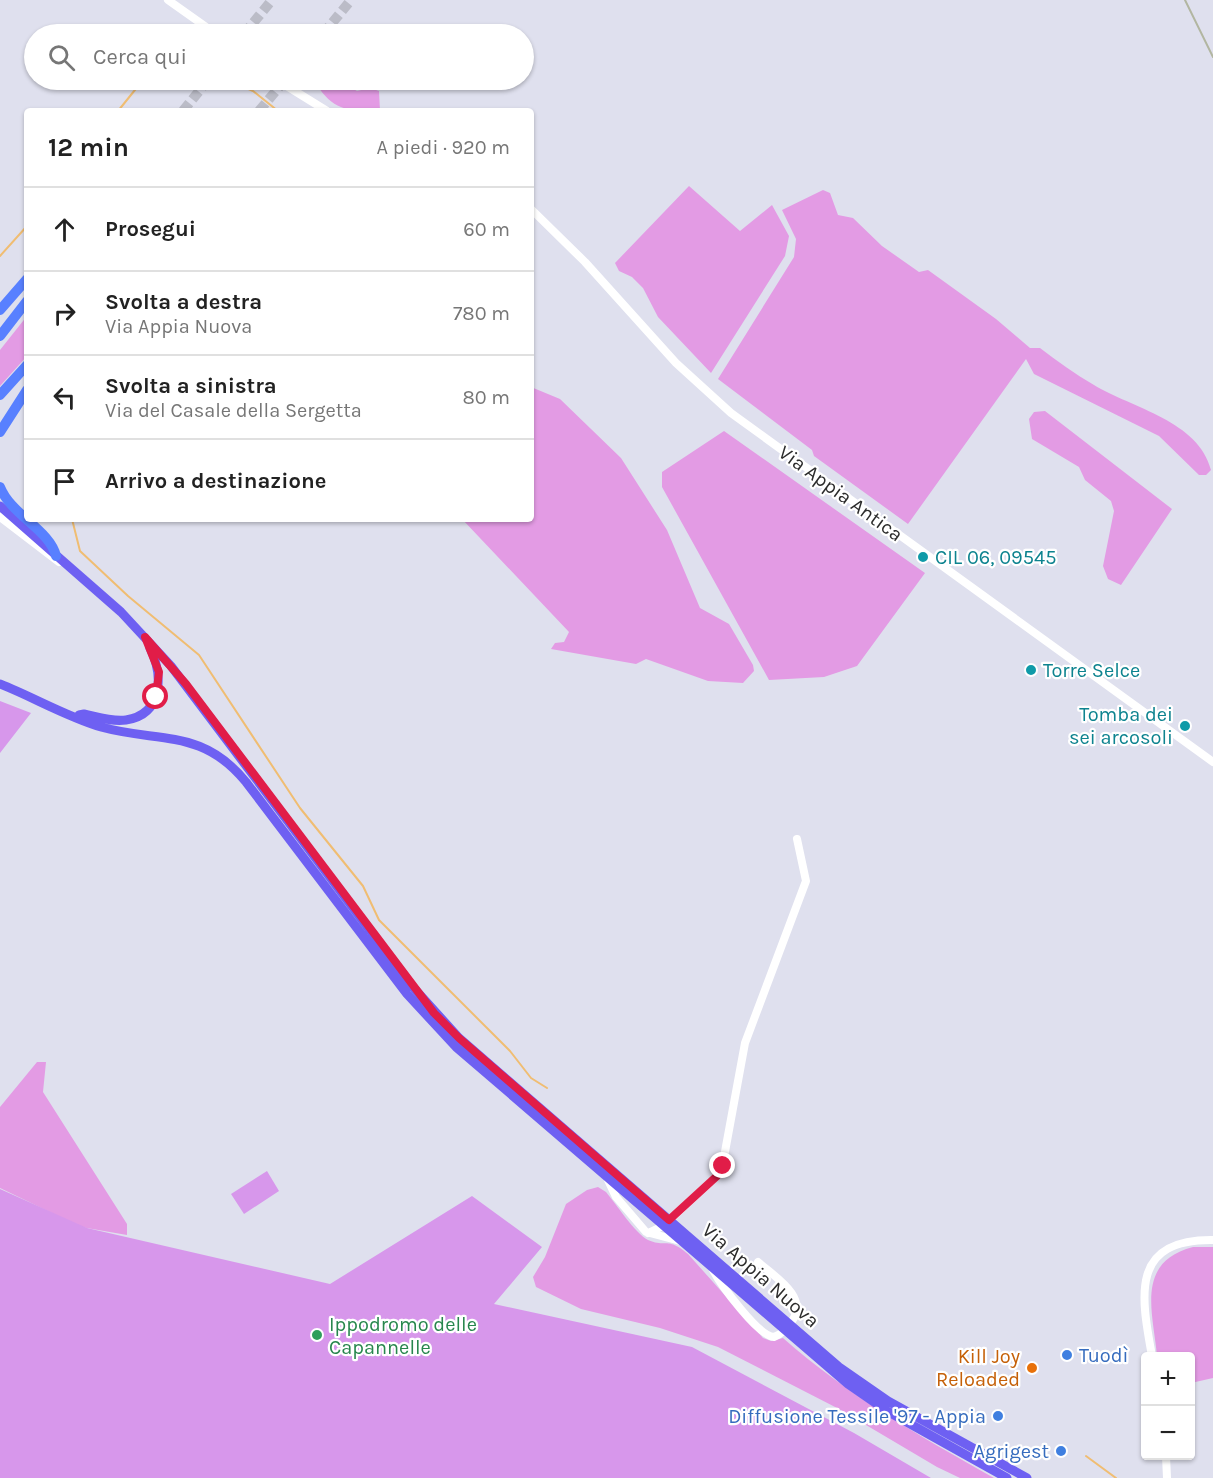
<!DOCTYPE html>
<html lang="it">
<meta charset="utf-8">
<style>
:root{--surface:#fff;--page:#f2f2f2;--text:#222;--muted:#767676;--line:#e0e0e0}
body{margin:0;font-family:Karla,sans-serif;background:var(--page);color:var(--text)}
.controls{position:absolute;right:18px;bottom:18px;display:grid;overflow:hidden;border-radius:6px;box-shadow:0 2px 4px #0004}
.controls button{width:54px;height:54px;display:grid;place-items:center;padding:0;border:0;border-bottom:2px solid var(--line);background:var(--surface);color:var(--text);font:30px sans-serif}
.stop{position:absolute;width:18px;height:18px;margin:-14px;border:4px solid #e11d48;border-radius:50%;background:#fff}
.stop.end{background:#e11d48;border-color:#fff;box-shadow:0 2px 6px #0008}
.list{margin:0;padding:0;list-style:none}
h2{display:flex;justify-content:space-between;align-items:center;height:78px;margin:0;padding:0 24px;font-size:26px}
h2 small{font-size:20px;font-weight:400;color:var(--muted)}
.list li{display:grid;grid-template-columns:39px 1fr auto;gap:18px;align-items:center;box-sizing:border-box;height:84px;padding:0 24px;border-top:2px solid var(--line)}
.list b{display:block;font-size:22px;white-space:nowrap}
.list p{margin:0;font-size:20px;white-space:nowrap;color:var(--muted)}
.list em{font-size:20px;font-style:normal;color:var(--muted)}
.icon{flex:none;width:33px;height:33px;fill:none;stroke:currentColor;stroke-width:2;stroke-linecap:round;stroke-linejoin:round}
.map{position:relative;flex:none;width:1213px;height:1478px;overflow:hidden}
.search{position:absolute;background:var(--surface);box-shadow:0 2px 4px #0004;left:24px;top:24px;width:510px;height:66px;display:flex;align-items:center;gap:15px;box-sizing:border-box;padding:0 21px;border-radius:33px;color:var(--muted);font-size:22px}
.panel{position:absolute;background:var(--surface);box-shadow:0 2px 4px #0004;left:24px;top:108px;width:510px;height:414px;border-radius:6px}
.map>svg:first-child{display:block}
.green{fill:#e39be4}
.pitch{fill:#d797eb}
.lines{fill:none;stroke-linecap:round;stroke-linejoin:round}
.stream{stroke:#f0bd72;stroke-width:2}
.highway-tunnel{stroke:#bbbcc7;stroke-width:10;stroke-dasharray:10 5;stroke-linecap:butt}
.minor{stroke:#fff;stroke-width:8}
.major{stroke:#6e60f2;stroke-width:9}
.highway{stroke:#5880ff;stroke-width:10}
.rail{stroke:#b2b6a1;stroke-width:2}
.route{stroke:#e11d48;stroke-width:8}
.culture-dot{fill:#0f9aa8;stroke:#fff;stroke-width:2}
.leisure-dot{fill:#2e9e5b;stroke:#fff;stroke-width:2}
.shop-dot{fill:#3f7fe0;stroke:#fff;stroke-width:2}
.food-dot{fill:#e8710a;stroke:#fff;stroke-width:2}
.labels{text-anchor:middle;stroke-width:4.5;stroke-linejoin:round;paint-order:stroke}
.street-label{font-size:20px;fill:#2c2c2c;stroke:#fff}
.culture-label{font-size:20px;fill:#0d838f;stroke:#fff;text-anchor:start}
.leisure-label{font-size:20px;fill:#27864d;stroke:#fff;text-anchor:start}
.shop-label{font-size:20px;fill:#366cbe;stroke:#fff;text-anchor:end}
.food-label{font-size:20px;fill:#c56008;stroke:#fff;text-anchor:end}
</style>
<div class="map">
<svg width="1213" height="1478" viewBox="0 0 1213 1478">
<rect width="100%" height="100%" fill="#dfe0ee"/>
<path class="green" d="M 314,80 L 353,80 L 349,81 L 350,87 L 357,91 L 370,88 L 379,91 L 380,111 C 347,112 331,110 314,80 Z
M 689,186 L 740,231 L 772,205 L 789,236 L 785,256 L 711,373 L 658,317 L 643,288 L 632,277 L 619,271 L 615,263 Z
M 823,190 L 830,193 L 838,215 L 853,218 L 882,246 L 919,272 L 928,270 L 996,319 L 1030,348 L 1040,348 C 1057,361 1075,374 1094,385 C 1132,408 1199,421 1211,470 L 1206,475 L 1199,475 L 1159,436 L 1034,374 L 1026,359 L 908,524 L 814,456 L 812,450 L 718,379 L 794,257 L 796,239 L 782,210 Z
M 27,316 L 27,356 L 0,386 L 0,350 Z
M 531,387 L 560,399 L 621,458 L 667,530 L 700,608 L 729,624 L 753,665 L 754,671 L 743,683 L 708,681 L 646,659 L 636,664 L 551,649 L 555,643 L 564,642 L 569,632 L 462,519 L 531,519 Z
M 1045,411 L 1172,509 L 1121,585 L 1108,579 L 1103,566 L 1114,511 L 1111,501 L 1085,480 L 1079,467 L 1032,439 L 1029,419 L 1034,412 Z
M 724,431 L 925,573 L 857,666 L 824,677 L 769,680 L 662,487 L 662,472 Z
M 37,1062 L 46,1062 L 43,1092 L 127,1224 L 127,1235 L 81,1227 L 0,1188 L 0,1107 Z
M 598,1187 L 606,1192 C 616,1204 635,1233 648,1240 C 666,1248 667,1236 688,1254 L 763,1338 L 771,1341 L 783,1338 C 849,1396 918,1435 994,1478 L 960,1478 L 937,1467 L 839,1409 L 718,1347 L 660,1328 L 581,1309 L 536,1287 L 533,1277 L 545,1257 L 566,1204 L 587,1190 Z
M 1193,1247 L 1213,1247 L 1213,1378 L 1191,1383 L 1190,1356 L 1157,1356 C 1153,1312 1135,1262 1193,1247 Z"/>
<path class="pitch" d="M 0,701 L 31,713 L 0,753 Z
M 267,1171 L 279,1191 L 244,1214 L 231,1194 Z
M 0,1189 L 87,1228 L 330,1284 L 472,1196 L 542,1247 L 494,1304 L 692,1347 L 854,1433 L 931,1478 L 0,1478 Z"/>
<g class="lines">
<path class="stream" d="M 228,80 L 253,91 L 278,111
M 118,111 L 143,80
M 0,256 L 27,226
M 72,519 L 80,551 L 128,596 L 199,655 L 300,808 L 363,886 L 379,920 L 510,1051 L 531,1078 L 547,1088
M 1086,1456 L 1116,1478"/>
<path class="highway-tunnel" d="M 244,34 L 272,0
M 323,34 L 351,0
M 183,111 L 208,80
M 259,111 L 285,80"/>
<path class="minor" d="M 168,0 L 216,34
M 277,80 L 327,111
M 531,209 L 585,262 L 676,363 L 731,413 L 1213,762
M 0,517 L 59,562
M 608,1180 L 616,1197 L 646,1232 L 680,1241
M 648,1233 L 663,1226 L 717,1176 L 722,1168 L 745,1043 L 806,881 L 797,839
M 713,1270 C 721,1285 758,1336 774,1337 C 782,1334 787,1329 792,1321 C 809,1297 775,1277 758,1262
M 1152,1356 C 1141,1296 1130,1239 1213,1240
M 1166,1456 L 1167,1478"/>
<path class="major" d="M 0,506 L 121,612 L 171,666 L 412,986 L 459,1038 L 839,1367 L 888,1401 L 1027,1478
M 0,684 C 33,697 67,717 101,727 C 159,743 202,728 246,782 L 407,994 L 456,1047 L 848,1384 L 887,1411 L 1007,1478
M 79,715 L 84,714 C 98,717 112,722 126,720 C 164,714 163,674 150,648"/>
<path class="highway" d="M 0,310 L 27,279
M 0,336 L 27,301
M 0,395 L 27,365
M 0,432 L 27,390
M 0,487 C 11,515 50,530 56,556"/>
<path class="rail" d="M 1185,0 L 1213,57"/>
</g>
<g class="lines">
<path class="route" d="M 156,697 L 159,672 L 145,637 L 186,684 L 434,1013 L 459,1038 L 669,1220 L 717,1176 L 723,1166"/>
</g>
<g class="culture-dot">
<circle cx="923" cy="557" r="6"/>
<circle cx="1031" cy="670" r="6"/>
<circle cx="1185" cy="726" r="6"/>
</g>
<circle class="leisure-dot" cx="317" cy="1335" r="6"/>
<g class="shop-dot">
<circle cx="1067" cy="1355" r="6"/>
<circle cx="998" cy="1416" r="6"/>
<circle cx="1061" cy="1451" r="6"/>
</g>
<circle class="food-dot" cx="1032" cy="1368" r="6"/>
<g class="labels">
<g class="street-label">
<text transform="translate(841 493) rotate(36)" y="7">Via Appia Antica</text>
<text transform="translate(761 1275) rotate(41)" y="7">Via Appia Nuova</text>
</g>
<g class="culture-label">
<text x="935" y="564">CIL 06, 09545</text>
<text x="1043" y="677">Torre Selce</text>
<text x="1173" y="721" text-anchor="end">Tomba dei<tspan x="1173" dy="23">sei arcosoli</tspan></text>
</g>
<g class="leisure-label">
<text x="329" y="1331">Ippodromo delle<tspan x="329" dy="23">Capannelle</tspan></text>
</g>
<g class="shop-label">
<text x="1079" y="1362" text-anchor="start">Tuodì</text>
<text x="986" y="1423">Diffusione Tessile '97 - Appia</text>
<text x="1049" y="1458">Agrigest</text>
</g>
<g class="food-label">
<text x="1020" y="1363">Kill Joy<tspan x="1020" dy="23">Reloaded</tspan></text>
</g>
</g>
</svg>
<div class="controls">
<button>+</button>
<button>−</button>
</div>
<div class="stop" style="left:156px;top:697px"></div>
<div class="stop end" style="left:723px;top:1166px"></div>
<div class="search"><svg class="icon" aria-label="search" viewBox="0 0 24 24"><circle cx="10" cy="10" r="6"/><path d="M15 15l6 6"/></svg>Cerca qui</div>
<section class="panel">
<h2>12 min<small>A piedi · 920 m</small></h2>
<ul class="list">
<li><svg class="icon" aria-label="ahead" viewBox="0 0 24 24"><path d="M12 20V5M6 11l6-6 6 6"/></svg><div><b>Prosegui</b></div><em>60 m</em></li>
<li><svg class="icon" aria-label="right" viewBox="0 0 24 24"><path d="M7 20v-9h11M14 6l5 5-5 5"/></svg><div><b>Svolta a destra</b><p>Via Appia Nuova</p></div><em>780 m</em></li>
<li><svg class="icon" aria-label="left" viewBox="0 0 24 24"><path d="M17 20v-9H6M10 6l-5 5 5 5"/></svg><div><b>Svolta a sinistra</b><p>Via del Casale della Sergetta</p></div><em>80 m</em></li>
<li><svg class="icon" aria-label="arrive" viewBox="0 0 24 24"><path d="M6 21V4h12l-3 4 3 4H6"/></svg><div><b>Arrivo a destinazione</b></div></li>
</ul>
</section>
</div>
